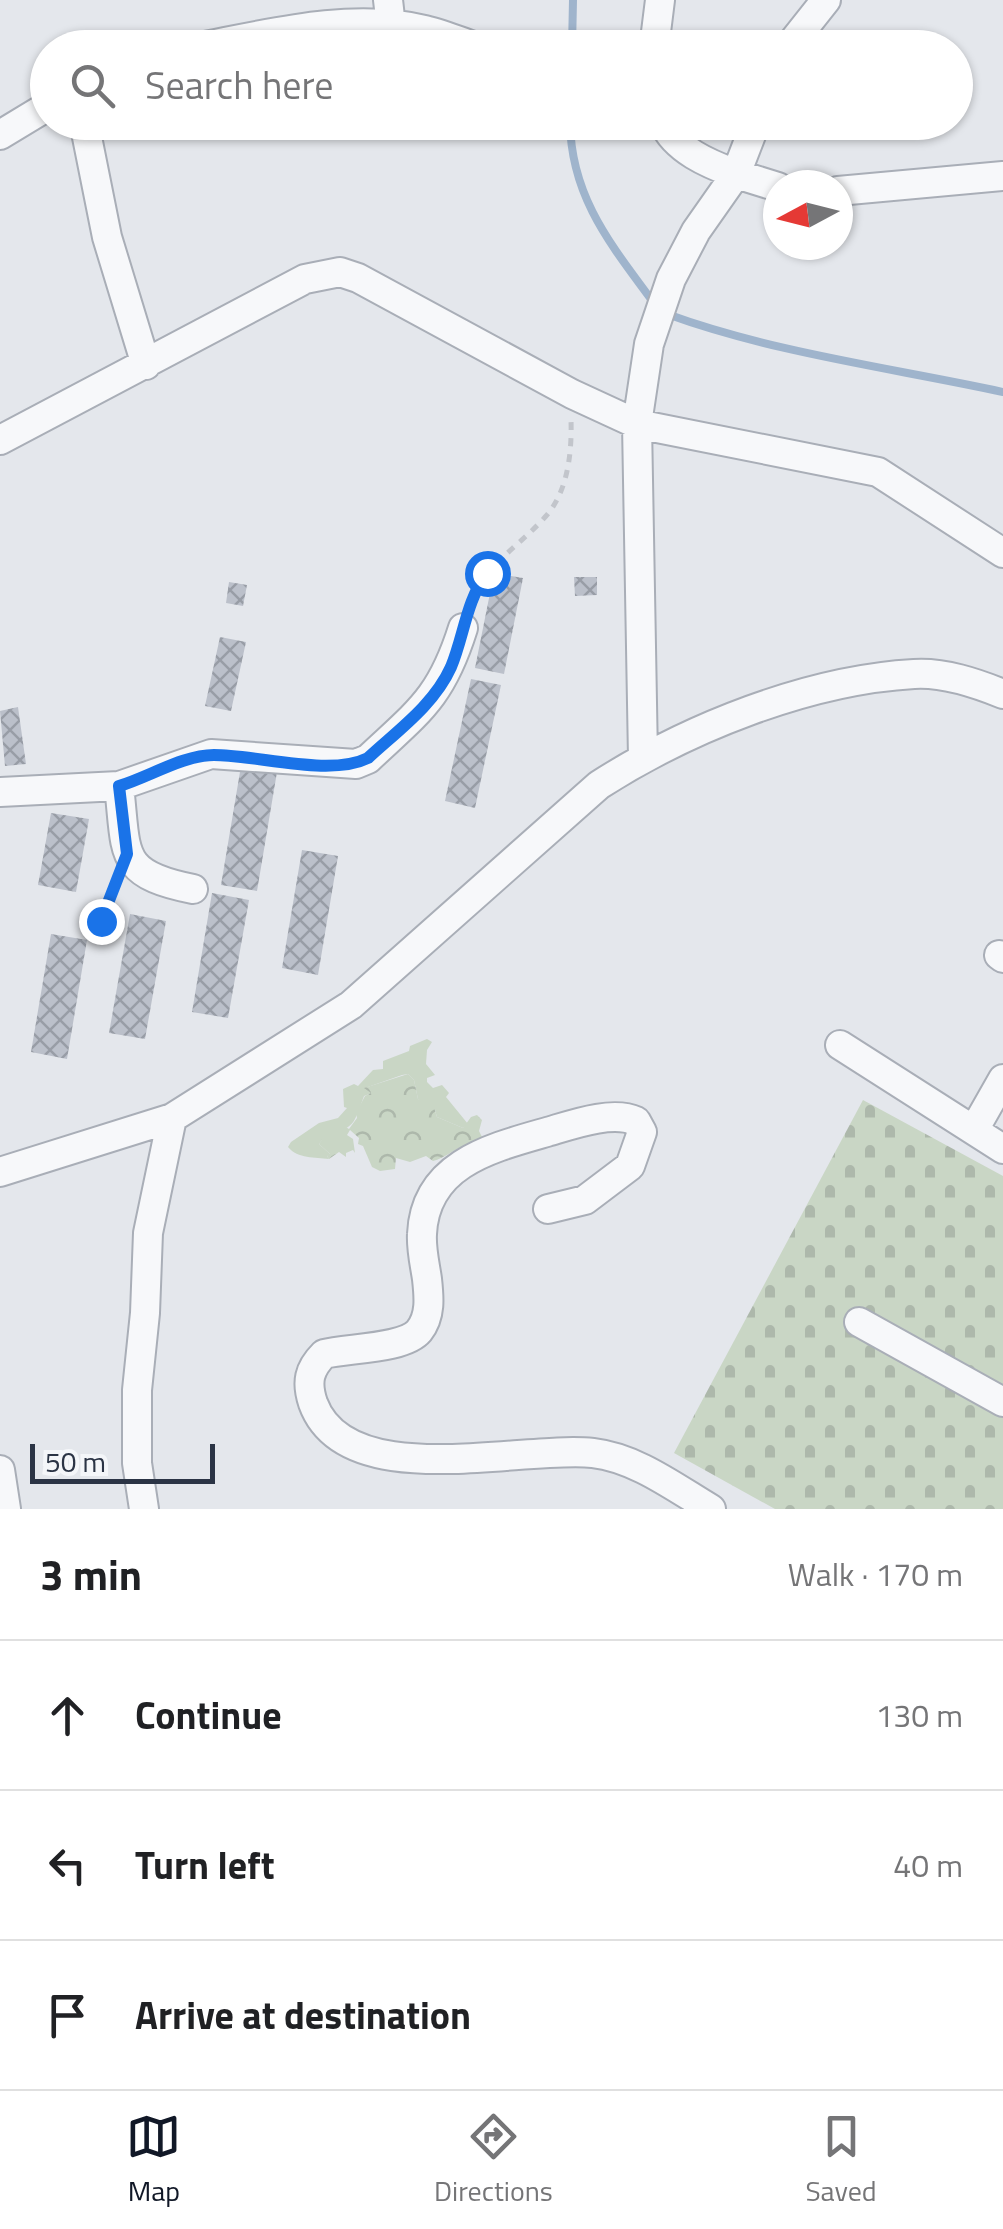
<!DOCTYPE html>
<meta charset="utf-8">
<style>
:root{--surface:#fff;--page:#f2f2f2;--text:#202124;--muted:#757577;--line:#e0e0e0;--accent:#111827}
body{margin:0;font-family:"Titillium Web",sans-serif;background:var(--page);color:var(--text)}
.compass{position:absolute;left:763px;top:170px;width:90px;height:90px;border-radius:50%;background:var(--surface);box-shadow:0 2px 8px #0004;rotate:263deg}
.scale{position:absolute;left:30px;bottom:25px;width:185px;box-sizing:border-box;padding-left:10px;border:5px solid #2b3445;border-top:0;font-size:28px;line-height:35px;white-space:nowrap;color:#2b3445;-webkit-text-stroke:8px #f4f6f9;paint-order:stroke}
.stop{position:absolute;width:30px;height:30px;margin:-22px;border:8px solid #1a73e8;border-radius:50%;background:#fff}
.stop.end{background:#1a73e8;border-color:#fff;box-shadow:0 2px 10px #0008}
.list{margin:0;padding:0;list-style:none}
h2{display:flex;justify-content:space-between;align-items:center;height:130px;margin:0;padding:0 40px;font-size:42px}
h2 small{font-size:32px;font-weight:400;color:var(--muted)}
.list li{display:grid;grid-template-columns:65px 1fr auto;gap:30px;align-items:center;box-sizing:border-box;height:150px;padding:0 40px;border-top:2px solid var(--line)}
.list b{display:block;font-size:38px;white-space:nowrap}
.list em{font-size:32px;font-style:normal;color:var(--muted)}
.icon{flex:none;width:55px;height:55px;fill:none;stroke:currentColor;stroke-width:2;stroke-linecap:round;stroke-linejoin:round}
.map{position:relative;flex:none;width:1003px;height:1509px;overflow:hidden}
.search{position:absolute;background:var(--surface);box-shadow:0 2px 8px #0004;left:30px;right:30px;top:30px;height:110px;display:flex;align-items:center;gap:25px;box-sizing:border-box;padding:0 35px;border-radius:55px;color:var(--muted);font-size:38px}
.sheet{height:580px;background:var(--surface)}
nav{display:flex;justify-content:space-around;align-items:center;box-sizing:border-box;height:140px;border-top:2px solid var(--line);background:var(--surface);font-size:28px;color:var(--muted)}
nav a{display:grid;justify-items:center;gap:5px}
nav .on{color:var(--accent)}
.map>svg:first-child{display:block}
.green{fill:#c9d6c5}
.forest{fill:url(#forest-crowns)}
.cemetery{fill:url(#cemetery-stones)}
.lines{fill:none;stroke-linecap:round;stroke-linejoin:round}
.stream{stroke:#9fb4cc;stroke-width:8}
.building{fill:url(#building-cross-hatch)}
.minor-casing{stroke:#a9aeb7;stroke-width:32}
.path{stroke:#c2c5cb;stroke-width:5;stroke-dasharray:8 8;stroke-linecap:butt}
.minor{stroke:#f7f8fa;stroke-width:28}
.route{stroke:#1a73e8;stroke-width:12}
</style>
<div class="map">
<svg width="1003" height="1509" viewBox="0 0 1003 1509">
<defs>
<pattern id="forest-crowns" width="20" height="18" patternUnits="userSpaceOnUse" patternTransform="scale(2.5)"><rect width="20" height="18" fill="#c9d6c5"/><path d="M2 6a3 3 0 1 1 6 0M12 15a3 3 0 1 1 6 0" fill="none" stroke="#adb8ab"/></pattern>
<pattern id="cemetery-stones" width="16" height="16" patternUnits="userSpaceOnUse" patternTransform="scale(2.5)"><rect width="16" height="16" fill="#c9d6c5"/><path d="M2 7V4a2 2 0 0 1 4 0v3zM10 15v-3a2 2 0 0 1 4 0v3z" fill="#adb8ab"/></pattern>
<pattern id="building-cross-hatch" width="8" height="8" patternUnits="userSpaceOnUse" patternTransform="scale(2.5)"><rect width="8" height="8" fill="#bbc0ca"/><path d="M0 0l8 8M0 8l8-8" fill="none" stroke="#989da6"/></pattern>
</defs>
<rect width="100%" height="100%" fill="#e4e7ec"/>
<path class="green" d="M 427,1039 L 432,1042 L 427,1050 L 426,1064 L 435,1075 L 427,1078 L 427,1082 L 433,1088 L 442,1085 L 449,1093 L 446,1097 L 468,1124 L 463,1128 L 437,1117 L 435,1110 L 418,1099 L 414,1080 L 408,1074 L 402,1075 L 365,1088 L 372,1093 L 364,1096 C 353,1125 356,1127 325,1136 L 319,1144 L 331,1155 L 327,1156 L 329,1159 C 315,1157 298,1159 288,1147 L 291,1142 L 319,1123 L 338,1118 L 347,1108 L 344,1107 L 343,1089 L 354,1084 L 358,1086 L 373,1070 L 383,1069 L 383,1061 L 409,1051 L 410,1046 Z"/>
<path class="forest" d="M 408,1074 L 414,1080 L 418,1099 L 433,1104 L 437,1117 L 463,1128 L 471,1117 L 477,1115 L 482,1120 L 479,1131 L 483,1139 C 475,1144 470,1145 461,1147 C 451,1151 445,1158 433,1161 L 426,1156 L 410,1162 L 396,1158 L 395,1169 L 380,1171 L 372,1167 L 363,1146 L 358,1144 L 359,1138 L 350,1130 L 347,1135 L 353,1139 L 355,1153 L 353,1150 L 346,1153 L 346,1157 L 339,1152 L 329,1159 L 327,1156 L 330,1154 L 319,1144 L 324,1136 L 322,1129 L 341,1124 L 349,1129 L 357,1118 L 356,1113 L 365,1096 L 371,1093 L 364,1088 Z"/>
<path class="cemetery" d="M 863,1100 L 1003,1176 L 1003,1509 L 775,1509 L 674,1453 Z"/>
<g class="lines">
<path class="stream" d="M 572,48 L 573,0
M 570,122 C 571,199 613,247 656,306
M 667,314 C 774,353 892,368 1003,392"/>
</g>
<path class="building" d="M 494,573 L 523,578 L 504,674 L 475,668 Z
M 574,577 L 597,577 L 597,595 L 575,596 Z
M 229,582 L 247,585 L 243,606 L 226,603 Z
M 220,637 L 246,642 L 231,711 L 205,706 Z
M 471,679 L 501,685 L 475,808 L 445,801 Z
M 18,707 L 26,764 L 5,766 L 0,711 Z
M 241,766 L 277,772 L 257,891 L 221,885 Z
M 51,813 L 89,819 L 76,892 L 38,885 Z
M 302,850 L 338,856 L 318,975 L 282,968 Z
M 212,893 L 249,900 L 228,1018 L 192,1012 Z
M 130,914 L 166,921 L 145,1039 L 109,1033 Z
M 51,934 L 87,940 L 67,1059 L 31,1052 Z"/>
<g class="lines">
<defs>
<path id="minor" d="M 388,0 L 391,26
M 195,48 C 268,34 351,12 425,30 C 442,34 459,41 476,47
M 654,48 L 660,0
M 788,48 L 826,0
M 84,122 L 107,237 L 146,365
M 756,122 L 736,174 L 778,187
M 0,135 L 48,106
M 838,191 L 1003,176
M 0,440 L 305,279 L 340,272 L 358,278 L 572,394 L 637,424 L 878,472 L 1003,553
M 643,758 L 637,424 L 649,344 L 671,279 L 696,231 L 736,174 C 709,164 675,150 663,122
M 119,786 C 127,854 117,874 193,889
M 0,792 L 119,786 L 211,754 L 356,764 L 368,759 C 419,711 441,698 463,628
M 999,955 L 1003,958
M 840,1045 L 1003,1149
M 974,1130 L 1003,1079
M 0,1172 L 172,1118 L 351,1005 L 599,785 C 688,728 808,680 914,674 C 944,672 976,683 1003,694
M 548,1209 L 585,1200 L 630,1166 L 642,1132 L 636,1121 C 612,1110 571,1125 547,1132 C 491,1148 425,1164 422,1234 C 421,1249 425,1265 427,1279 C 429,1297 431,1316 419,1331 C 404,1349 347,1348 324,1354 C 309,1369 306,1382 313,1403 C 346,1494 520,1445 593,1453 C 636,1458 674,1487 711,1509
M 859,1322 L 1003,1402
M 0,1470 L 6,1509
M 144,1509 L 137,1463 L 137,1390 L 145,1313 L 148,1233 L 172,1118"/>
</defs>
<use href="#minor" class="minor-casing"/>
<path class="path" d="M 471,604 C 484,565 520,546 546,516 C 568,491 572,452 571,420
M 91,941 L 118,881"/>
<use href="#minor" class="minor"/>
</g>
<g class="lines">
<path class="route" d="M 101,921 L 127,854 L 119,786 C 149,777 183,755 214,755 C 258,755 330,777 368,758 C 397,731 434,705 451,667 C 464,636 466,601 487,573"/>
</g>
</svg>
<svg class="compass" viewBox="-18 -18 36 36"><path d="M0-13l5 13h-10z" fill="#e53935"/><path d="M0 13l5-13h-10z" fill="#757577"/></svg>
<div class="scale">50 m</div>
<div class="stop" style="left:487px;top:573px"></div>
<div class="stop end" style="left:101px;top:921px"></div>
<div class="search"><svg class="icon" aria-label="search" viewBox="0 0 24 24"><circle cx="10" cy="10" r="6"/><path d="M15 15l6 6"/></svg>Search here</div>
</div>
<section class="sheet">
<h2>3 min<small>Walk · 170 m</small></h2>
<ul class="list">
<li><svg class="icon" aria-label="ahead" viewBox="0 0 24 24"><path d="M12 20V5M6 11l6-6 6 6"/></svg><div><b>Continue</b></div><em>130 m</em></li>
<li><svg class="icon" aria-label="left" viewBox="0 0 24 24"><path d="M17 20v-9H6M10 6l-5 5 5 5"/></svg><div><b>Turn left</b></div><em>40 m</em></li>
<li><svg class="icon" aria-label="arrive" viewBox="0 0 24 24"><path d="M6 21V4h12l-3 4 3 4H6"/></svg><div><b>Arrive at destination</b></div></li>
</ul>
</section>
<nav>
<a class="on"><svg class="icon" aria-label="map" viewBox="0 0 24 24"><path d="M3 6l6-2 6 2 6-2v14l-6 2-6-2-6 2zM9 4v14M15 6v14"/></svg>Map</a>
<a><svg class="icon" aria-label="directions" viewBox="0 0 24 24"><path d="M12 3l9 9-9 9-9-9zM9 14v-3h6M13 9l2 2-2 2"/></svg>Directions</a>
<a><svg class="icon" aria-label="saved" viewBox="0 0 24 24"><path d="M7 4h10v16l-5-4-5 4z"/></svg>Saved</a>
</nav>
